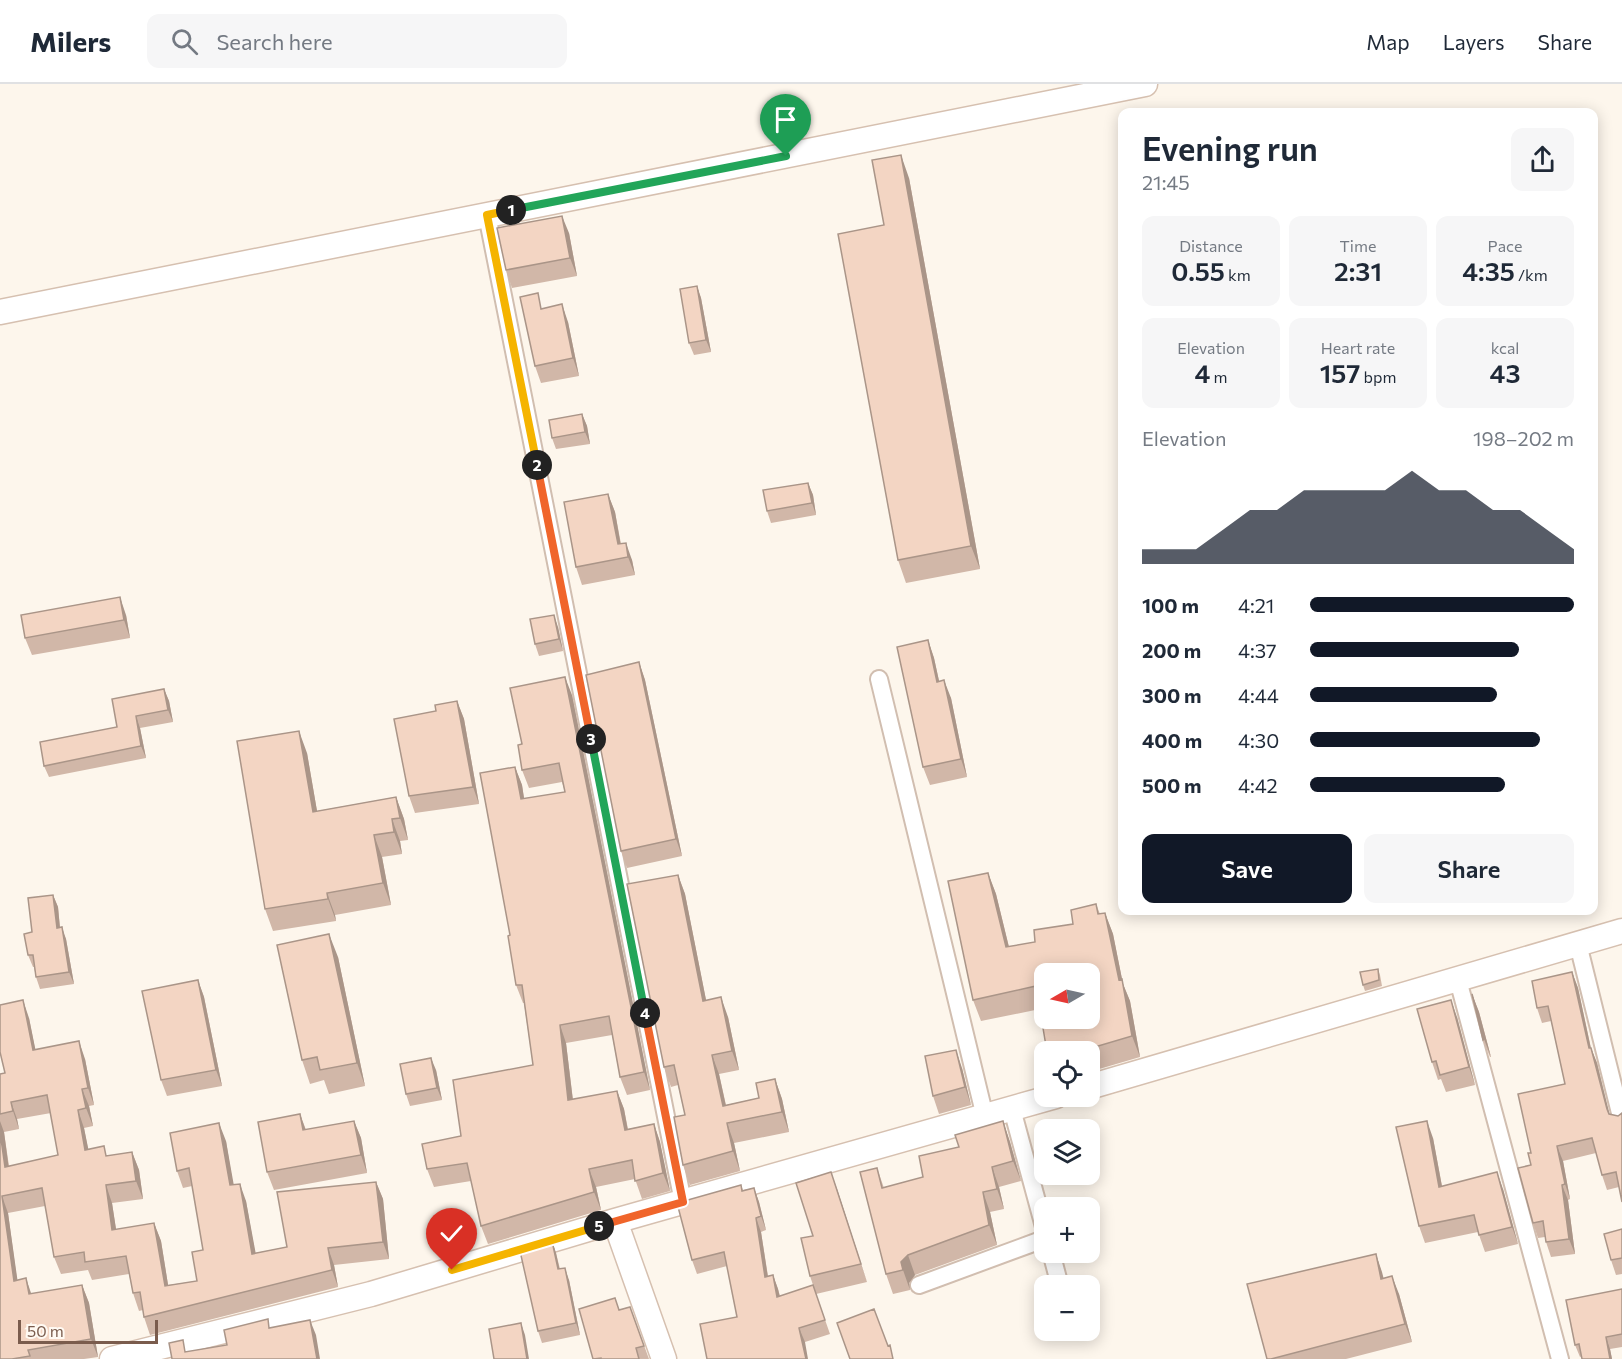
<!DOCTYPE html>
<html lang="en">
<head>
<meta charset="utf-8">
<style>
	body { margin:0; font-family:Commissioner,sans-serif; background:#f6f6f7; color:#1f2937; height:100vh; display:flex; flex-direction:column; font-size:22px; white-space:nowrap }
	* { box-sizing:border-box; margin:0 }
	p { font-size:20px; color:#747a83 }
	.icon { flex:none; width:33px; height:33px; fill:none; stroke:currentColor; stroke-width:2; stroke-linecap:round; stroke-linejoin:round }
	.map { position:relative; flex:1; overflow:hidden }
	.panel { position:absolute; left:1118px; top:24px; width:480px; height:807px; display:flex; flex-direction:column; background:#fff; border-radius:12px; box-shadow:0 3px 15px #0003 }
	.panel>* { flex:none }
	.needle { width:39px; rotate:261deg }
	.tools { position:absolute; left:1034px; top:879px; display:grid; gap:12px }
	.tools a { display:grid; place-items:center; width:66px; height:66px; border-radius:12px; background:#fff; box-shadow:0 3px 15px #0003; font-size:30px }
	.scale { position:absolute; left:18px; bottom:15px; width:140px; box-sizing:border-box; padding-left:6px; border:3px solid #7a5c4d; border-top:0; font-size:16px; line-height:21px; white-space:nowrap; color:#7a5c4d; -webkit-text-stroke:4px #fffaf3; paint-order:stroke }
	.pin { position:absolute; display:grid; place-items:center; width:51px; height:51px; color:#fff; margin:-62px -26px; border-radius:50% 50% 50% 0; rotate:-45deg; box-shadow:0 0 6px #0007 }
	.pin .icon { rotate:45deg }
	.km { position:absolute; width:30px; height:30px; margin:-15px; border-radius:50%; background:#222; color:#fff; font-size:16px; line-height:30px; text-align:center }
	.round { display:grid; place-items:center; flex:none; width:63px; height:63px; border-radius:12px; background:#f6f6f7 }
	.summary { display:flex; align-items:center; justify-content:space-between; height:102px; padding:0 24px }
	h1 { font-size:33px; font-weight:600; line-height:45px }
	.metrics { display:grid; grid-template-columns:repeat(3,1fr); gap:9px; height:102px; padding:6px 24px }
	.metrics div { display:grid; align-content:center; border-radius:12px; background:#f6f6f7; text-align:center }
	.metrics b { font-size:26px; font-weight:600 }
	.metrics small { font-size:16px; font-weight:400 }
	.metrics p { font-size:16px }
	.chart { height:168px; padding:12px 24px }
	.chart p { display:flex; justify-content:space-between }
	.chart svg { width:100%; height:108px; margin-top:6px; fill:#111827; opacity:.7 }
	.cta { display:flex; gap:12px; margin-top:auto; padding:12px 24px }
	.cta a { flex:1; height:69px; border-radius:12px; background:#111827; color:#fff; font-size:24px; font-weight:600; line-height:69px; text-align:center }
	.cta a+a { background:#f6f6f7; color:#1f2937 }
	ul { padding:0 24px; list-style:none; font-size:20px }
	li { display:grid; grid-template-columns:96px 72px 1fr; align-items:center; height:45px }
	li i { height:15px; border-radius:8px; background:#111827 }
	header { display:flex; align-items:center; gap:36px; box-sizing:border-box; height:84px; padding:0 30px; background:#fff; border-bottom:2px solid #e0e1e3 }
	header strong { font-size:28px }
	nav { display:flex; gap:33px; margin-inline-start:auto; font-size:21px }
	.search { width:420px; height:54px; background:#f6f6f7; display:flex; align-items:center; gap:15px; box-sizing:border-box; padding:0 21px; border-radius:12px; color:#747a83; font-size:22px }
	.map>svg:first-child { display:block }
</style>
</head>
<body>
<header>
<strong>Milers</strong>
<div class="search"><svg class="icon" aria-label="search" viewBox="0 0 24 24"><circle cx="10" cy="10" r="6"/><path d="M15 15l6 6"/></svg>Search here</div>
<nav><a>Map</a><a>Layers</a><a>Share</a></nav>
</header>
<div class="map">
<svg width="1622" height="1275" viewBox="0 0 1622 1275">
	<rect width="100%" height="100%" fill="#fdf6ec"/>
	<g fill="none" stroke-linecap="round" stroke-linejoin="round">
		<defs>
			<path id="street" d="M487,131L683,1118
				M879,595L985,1033
				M1578,860L1622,1037
				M1458,896L1560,1275
				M1012,1025L1044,1143
				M1051,1168L1060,1202
				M919,1201L1044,1155"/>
			<path id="secondary" d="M0,228L1145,0
				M1089,1003L1622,847
				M615,1137L664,1275
				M112,1275L371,1210L615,1137L1056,1012"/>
		</defs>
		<!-- street casing -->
		<use href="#street" stroke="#d1beb0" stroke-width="20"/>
		<!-- secondary casing -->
		<use href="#secondary" stroke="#d6c0b0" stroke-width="27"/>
		<!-- street -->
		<use href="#street" stroke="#fff" stroke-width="16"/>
		<!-- secondary -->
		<use href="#secondary" stroke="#fff" stroke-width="24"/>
	</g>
	<!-- wall -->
	<path fill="#d1b7a8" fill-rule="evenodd" d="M909,94L980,485L906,499L898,476Z
		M569,149L577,192L512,204L506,186Z
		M697,202L701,214L711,268L694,271L689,259Z
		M543,224L568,238L579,292L541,299L535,282Z
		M582,330L587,342L590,360L556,365L552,354Z
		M808,399L813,411L816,431L771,439L767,427Z
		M608,410L615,428L621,460L632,476L635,491L582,501L576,483Z
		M126,531L130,554L32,571L25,554Z
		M558,543L563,567L539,572L535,560Z
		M928,556L934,574L939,597L951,614L967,693L930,701L923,683Z
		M639,578L645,596L682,772L627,784L621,767Z
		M164,605L169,617L173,638L140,644L146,674L49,693L44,682L117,643Z
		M572,611L650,1006L627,1011L620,993L612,951L566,959L573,1016L617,1007L624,1025L628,1045L654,1040L660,1058L670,1107L642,1115L635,1095L596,1103L601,1126L488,1160L481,1142L471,1097L434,1103L427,1085L461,1052L533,981L524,919H523L516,901L510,851L515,683L522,701L524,715L565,708L562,698L529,704L522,686V660Z
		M457,617L464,635L479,720L415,729L409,712L436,627Z
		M307,669L317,727L396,713L404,735L408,756L400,757L402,770L382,773L391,821L335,831L336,837L273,847L265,825Z
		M988,789L996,810L1009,863L1035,858L1073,840L1096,820L1100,830L1105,829L1113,850L1123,900L1130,917L1140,973L1089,988V968H1047L1040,925L981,937L973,916Z
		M678,791L685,810L706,916L728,933L739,986L719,990L726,1021L759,1014L775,995L782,1015L789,1048L734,1059L740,1087L690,1101L683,1081L685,1031L678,1001L671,1003L664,983Z
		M53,811L58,823L60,843L66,855L74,900L40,905L36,893L34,883H33L28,871L32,848Z
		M338,873L365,1002L329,1010L324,996L310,1000L302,976Z
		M1378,885L1380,891L1382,902L1365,907L1363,901Z
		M1572,888L1578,904L1591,964L1597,979L1609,1030L1619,1103L1607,1106L1602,1091L1596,1069L1563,1077L1570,1115L1568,1116L1575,1170L1551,1173L1546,1158L1545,1153L1538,1154L1533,1139L1531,1069L1565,1000L1551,937L1542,939L1537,924Z
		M198,897L204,913L222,1002L167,1012L161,996Z
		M1472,910L1479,928L1491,973H1490L1483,956Z
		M1457,933L1475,1001L1446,1008L1441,995L1438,996L1432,978Z
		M29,934L35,965L85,975L94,1021L89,1022L93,1042L84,1044L88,1065L108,1072L132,1068L139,1086L143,1115L112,1119L116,1146L154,1139L161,1157L168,1201L197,1197L203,1166L192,1102L183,1104L177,1087L226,1057L233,1101L246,1117L255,1169L287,1163L376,1098L383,1115L389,1175L334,1181L338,1203L150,1251L144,1233L143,1226L139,1227L133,1209L129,1190L92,1196L88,1186L61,1190L54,1173L45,1122L8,1129L17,1196L31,1210L82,1201L89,1219L98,1273L84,1275H0V990L5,989ZM51,1029L58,1071L9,1082L4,1048L19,1045L17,1035Z
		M962,984L971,1021L939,1030L933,1012Z
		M436,986L442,1016L410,1022L406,1010Z
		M300,1030L306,1046L354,1037L361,1054L367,1089L274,1106L267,1088Z
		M1003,1037L1010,1058L1021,1097L999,1103L1004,1125L990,1128L997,1161L915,1191L909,1199L910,1206L893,1210L886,1190L877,1084L884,1104L923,1093L959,1063Z
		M1433,1054L1442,1102L1503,1105L1518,1160L1485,1168L1478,1148L1425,1159L1419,1142Z
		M741,1101L743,1106L754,1104L759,1118L766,1146L761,1148L768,1192L773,1191L778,1205L780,1212L813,1201L810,1192L813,1152L837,1105L867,1198L816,1210L830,1250L805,1258L737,1233L727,1182L697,1190L692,1176Z
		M1622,1145V1190L1616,1191L1611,1176Z
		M552,1157L556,1169L560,1185L569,1196L580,1251L542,1259L538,1247Z
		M1376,1170L1383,1194L1399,1210L1412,1258L1346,1275H1267Z
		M1622,1205V1263L1610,1265L1612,1275H1582V1272L1580,1273L1575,1261Z
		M630,1223L649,1275H593L620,1226Z"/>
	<!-- shaded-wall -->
	<path fill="#aa9588" d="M901,71L909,94L980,485L971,462Z
		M562,132L569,149L577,192L570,174Z
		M697,202L701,214L711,268L706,256Z
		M562,220L568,238L579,292L573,274Z
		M582,330L587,342L590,360L585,348Z
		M808,399L813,411L816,431L812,419Z
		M608,410L615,428L623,474L618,460Z
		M626,459L632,476L635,491L628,473Z
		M120,513L126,531L130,554L124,536Z
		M554,531L558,543L563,567L559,555Z
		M928,556L934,574L943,615L937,598Z
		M639,578L645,596L682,772L676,755Z
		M565,593L572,611L650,1006L644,988Z
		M944,596L951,614L967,693L961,675Z
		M164,605L169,617L173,638L168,626Z
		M457,617L464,635L479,720L473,703Z
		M136,632L140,644L146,674L141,662Z
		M299,647L307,669L321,750L313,728Z
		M515,683L522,701L527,733L521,715Z
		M396,713L404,735L408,756L400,734Z
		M392,735L400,757L402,770L394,748Z
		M374,751L382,773L391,821L383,799Z
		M988,789L996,810L1014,884L1006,863Z
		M678,791L685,810L710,936L703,917Z
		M327,809L335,831L336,837L328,815Z
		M53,811L58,823L61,856L57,844Z
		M1105,829L1113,850L1123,900L1130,917L1140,973L1132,952L1119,896Z
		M62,843L66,855L74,900L69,888Z
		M329,850L338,873L365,1002L357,979Z
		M1572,888L1578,904L1594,979L1589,964Z
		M198,896L204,913L222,1002L216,986Z
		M1472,910L1479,928L1491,973L1484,955Z
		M721,913L728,933L739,986L732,967Z
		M23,916L29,934L39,983L33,966Z
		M1451,916L1457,933L1475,1001L1469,983Z
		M560,941L566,959L575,1034L568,1016Z
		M79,957L85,975L94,1021L88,1004Z
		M1591,964L1597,979L1612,1040L1607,1025Z
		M956,966L962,984L971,1021L965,1003Z
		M712,971L719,990L730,1041L723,1022Z
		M431,974L436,986L442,1016L437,1004Z
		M775,995L782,1015L789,1048L782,1028Z
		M82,1005L89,1022L93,1042L86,1024Z
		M617,1007L624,1025L631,1064L625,1046Z
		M11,1018L17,1035L19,1045L13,1027Z
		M78,1026L84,1044L92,1083L85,1066Z
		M300,1030L306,1047L303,1046Z
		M0,1037L4,1048L11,1101L5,1083L0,1048Z
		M354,1037L361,1054L367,1089L361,1071Z
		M1003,1037L1010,1058L1021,1097L1013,1077Z
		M1427,1037L1433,1054L1445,1119L1439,1103Z
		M219,1039L226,1057L237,1119L230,1101Z
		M727,1039L734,1059L740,1087L733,1067Z
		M654,1040L660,1058L670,1107L663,1089Z
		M1557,1062L1563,1077L1570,1115L1565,1100Z
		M132,1068L139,1086L143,1115L136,1097Z
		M992,1083L999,1103L1004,1125L997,1105Z
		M589,1085L596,1103L601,1126L594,1108Z
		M831,1088L837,1105L867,1198L861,1180Z
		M1497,1088L1503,1105L1518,1160L1512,1143Z
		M376,1098L383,1115L389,1175L383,1158Z
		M240,1100L246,1117L259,1187L252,1170Z
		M106,1101L112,1119L119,1164L112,1146Z
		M1562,1101L1568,1116L1575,1170L1569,1155Z
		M754,1104L759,1118L766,1146L761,1132Z
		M983,1108L990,1128L997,1161L989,1141Z
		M2,1112L8,1129L20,1214L14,1197Z
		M756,1134L761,1148L770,1207L765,1193Z
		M154,1139L161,1157L171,1219L165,1202Z
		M552,1157L556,1169L562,1197L558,1185Z
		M328,1164L334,1181L338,1203L332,1186Z
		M1376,1170L1382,1188L1388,1212L1381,1195Z
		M908,1171L915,1191L909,1199L910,1206L903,1186L901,1178Z
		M565,1184L569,1196L580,1251L576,1239Z
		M773,1191L778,1205L783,1227L777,1213Z
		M1392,1192L1399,1210L1412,1258L1405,1240Z
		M26,1194L32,1212L29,1210Z
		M82,1201L89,1219L98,1273L91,1255Z
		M310,1236L316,1251L320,1275H317Z
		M521,1239L525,1251L529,1275H527Z
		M799,1244L805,1258L808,1275H806Z
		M1606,1253L1610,1265L1612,1275H1610Z"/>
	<!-- building -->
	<path fill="#f3d5c3" stroke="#aa9588" stroke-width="1.5" fill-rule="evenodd" d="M901,71L971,462L898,476L838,150L884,141L872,76Z
		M562,132L570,174L506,186L497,144Z
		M697,202L706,256L689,259L680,205Z
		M538,209L541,225L562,220L573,274L535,282L520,213Z
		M582,330L585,348L552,354L549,336Z
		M808,399L812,419L767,427L763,406Z
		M608,410L618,460L626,459L628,473L576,483L564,418Z
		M120,513L124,536L25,554L21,531Z
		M554,531L559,555L535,560L530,535Z
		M928,556L937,598L944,596L961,675L923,683L897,563Z
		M639,578L676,755L621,767L586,591Z
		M565,593L644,988L620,993L609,932L560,941L568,1016L617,1007L625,1046L654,1040L663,1089L635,1097L632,1076L589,1085L594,1108L481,1142L467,1079L427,1085L422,1060L461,1052L453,996L533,981L522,901H516L508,852L510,851L480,689L515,683L521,715L565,708L559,679L522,686L518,661L522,660L510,604Z
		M164,605L168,626L136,632L141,662L44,682L40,658L117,643L112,615Z
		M457,617L473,703L409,712L394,635L436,627L435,621Z
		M299,647L313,728L396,713L400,734L392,735L394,748L374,751L383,799L327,809L328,815L265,825L237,657Z
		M988,789L1006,863L1035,858L1034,846L1073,840L1071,826L1096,820L1098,830L1105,829L1119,896L1122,895L1132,952L1078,968H1047L1036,902L973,916L948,797ZM1044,890H1089V934H1044Z
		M678,791L703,917L721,913L732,967L712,971L723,1022L759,1014L756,999L775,995L782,1028L727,1039L733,1067L683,1081L674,1033L685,1031L674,981L664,983L627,800Z
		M53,811L57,844L62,843L69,888L36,893L33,871H28L24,850L32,848L28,814Z
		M329,850L357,979L320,986L317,973L302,976L277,861Z
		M1378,885L1379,896L1363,901L1360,888Z
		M1572,888L1589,964H1591L1607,1025L1609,1030L1618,1032L1622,1029V1118L1616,1088L1602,1091L1592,1054L1557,1062L1565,1100L1562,1101L1569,1155L1546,1158L1543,1137L1533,1139L1518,1084L1531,1081L1528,1069H1531L1518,1010L1565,1000L1548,922L1537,924L1532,897Z
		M198,896L216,986L161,996L142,907Z
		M1472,910L1484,955L1483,956Z
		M23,916L33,966L79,957L88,1004L82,1005L86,1024L78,1026L85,1066L104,1062L106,1072L132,1068L136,1097L106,1101L112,1146L154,1139L165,1202L197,1197L192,1168L203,1166L189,1084L177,1087L170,1049L219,1039L230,1101L240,1100L252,1170L287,1163L277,1108L376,1098L383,1158L328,1164L332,1186L144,1233L140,1208L133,1209L126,1172L85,1178L84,1168L54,1173L42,1104L2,1112L14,1197L26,1194L29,1210L82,1201L91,1255L28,1266L30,1272L12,1275H0V1048L5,1083L58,1071L47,1011L11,1018L13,1027L0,1030V990L5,989L0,968V921Z
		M1451,916L1469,983L1440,991L1436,977L1432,978L1417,925Z
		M956,966L965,1003L933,1012L925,972Z
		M431,974L437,1004L406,1010L400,980Z
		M300,1030L303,1046L354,1037L361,1071L267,1088L258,1038Z
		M1003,1037L1013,1077L992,1083L997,1105L983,1108L989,1141L908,1171L901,1178L903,1186L886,1190L860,1088L877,1084L882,1104L923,1093L919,1072L959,1063L955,1051Z
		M1427,1037L1439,1103L1497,1088L1512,1143L1479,1151L1474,1131L1419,1142L1396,1043Z
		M831,1088L861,1180L810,1192L801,1154L813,1152L796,1099Z
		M741,1101L742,1107L754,1104L761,1132L756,1134L765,1193L773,1191L777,1213L813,1201L825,1236L799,1244L806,1275H707L700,1240L737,1233L724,1168L692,1176L677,1119Z
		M1622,1145V1174L1611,1176L1604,1150Z
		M552,1157L558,1185L565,1184L576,1239L538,1247L520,1167Z
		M1376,1170L1381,1195L1392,1192L1405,1240L1271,1275H1267L1247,1200Z
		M1622,1205V1250L1606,1253L1610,1275H1582L1579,1260L1575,1261L1566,1216Z
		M615,1214L619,1226L630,1223L644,1262L636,1264L639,1275H601V1274L593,1275L579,1225Z
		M874,1225L888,1262L890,1261L893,1275H850L837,1239Z
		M268,1235L269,1244L310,1236L317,1275H172L169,1259L183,1256L185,1268L227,1261L224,1246Z
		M521,1239L527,1275H494L489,1245Z"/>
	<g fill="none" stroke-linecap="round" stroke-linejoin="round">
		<defs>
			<path id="split-1" d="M511,126L786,72"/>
			<path id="split-2" d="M511,126L487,131L537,381"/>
			<path id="split-3" d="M537,381L591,655"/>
			<path id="split-4" d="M591,655L645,929"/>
			<path id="split-5" d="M599,1142L683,1118L645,929"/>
			<path id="split-6" d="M452,1186L599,1142"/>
		</defs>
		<!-- split-1 casing -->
		<use href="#split-1" stroke="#fff" stroke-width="12"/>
		<!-- split-2 casing -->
		<use href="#split-2" stroke="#fff" stroke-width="12"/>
		<!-- split-3 casing -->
		<use href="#split-3" stroke="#fff" stroke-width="12"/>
		<!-- split-4 casing -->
		<use href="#split-4" stroke="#fff" stroke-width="12"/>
		<!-- split-5 casing -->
		<use href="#split-5" stroke="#fff" stroke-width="12"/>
		<!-- split-6 casing -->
		<use href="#split-6" stroke="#fff" stroke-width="12"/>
		<!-- split-1 -->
		<use href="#split-1" stroke="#22a559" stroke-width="8"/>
		<!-- split-2 -->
		<use href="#split-2" stroke="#f5b400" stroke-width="8"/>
		<!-- split-3 -->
		<use href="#split-3" stroke="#f0652b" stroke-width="8"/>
		<!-- split-4 -->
		<use href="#split-4" stroke="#22a559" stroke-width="8"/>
		<!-- split-5 -->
		<use href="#split-5" stroke="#f0652b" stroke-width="8"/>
		<!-- split-6 -->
		<use href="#split-6" stroke="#f5b400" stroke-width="8"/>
	</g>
</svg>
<div class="tools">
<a><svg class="needle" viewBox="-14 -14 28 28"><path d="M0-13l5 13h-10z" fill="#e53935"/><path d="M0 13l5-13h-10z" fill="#747a83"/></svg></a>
<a><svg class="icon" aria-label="locate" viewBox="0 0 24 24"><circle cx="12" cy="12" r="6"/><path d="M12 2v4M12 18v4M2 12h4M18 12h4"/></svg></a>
<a><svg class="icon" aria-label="layers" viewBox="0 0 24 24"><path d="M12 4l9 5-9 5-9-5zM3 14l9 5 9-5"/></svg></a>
<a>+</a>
<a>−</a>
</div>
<div class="scale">50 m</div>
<div class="pin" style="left:786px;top:72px;background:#1e9e55"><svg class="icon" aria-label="arrive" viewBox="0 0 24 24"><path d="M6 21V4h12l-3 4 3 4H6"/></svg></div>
<div class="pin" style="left:452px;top:1186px;background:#d93025"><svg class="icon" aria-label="check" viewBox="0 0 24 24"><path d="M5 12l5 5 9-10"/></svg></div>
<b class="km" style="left:511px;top:126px">1</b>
<b class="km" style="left:537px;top:381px">2</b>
<b class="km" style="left:591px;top:655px">3</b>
<b class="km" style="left:645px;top:929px">4</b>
<b class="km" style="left:599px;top:1142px">5</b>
<section class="panel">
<div class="summary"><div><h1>Evening run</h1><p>21:45</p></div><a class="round"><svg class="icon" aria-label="share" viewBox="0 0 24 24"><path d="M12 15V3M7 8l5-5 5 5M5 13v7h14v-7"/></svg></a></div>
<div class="metrics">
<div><p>Distance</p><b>0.55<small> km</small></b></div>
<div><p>Time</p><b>2:31</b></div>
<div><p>Pace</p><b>4:35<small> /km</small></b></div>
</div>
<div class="metrics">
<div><p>Elevation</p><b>4<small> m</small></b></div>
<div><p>Heart rate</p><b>157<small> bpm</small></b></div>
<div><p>kcal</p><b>43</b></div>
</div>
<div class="chart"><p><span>Elevation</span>198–202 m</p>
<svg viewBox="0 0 160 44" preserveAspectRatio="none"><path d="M0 44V38L10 38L20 38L30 30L40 22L50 22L60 14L70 14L80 14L90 14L100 6L110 14L120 14L130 22L140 22L150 30L160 38V44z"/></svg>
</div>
<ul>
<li><b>100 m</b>4:21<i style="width:100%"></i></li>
<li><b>200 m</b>4:37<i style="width:79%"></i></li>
<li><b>300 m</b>4:44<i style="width:71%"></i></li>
<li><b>400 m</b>4:30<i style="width:87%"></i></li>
<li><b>500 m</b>4:42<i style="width:74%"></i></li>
</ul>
<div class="cta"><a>Save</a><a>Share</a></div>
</section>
</div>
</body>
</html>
